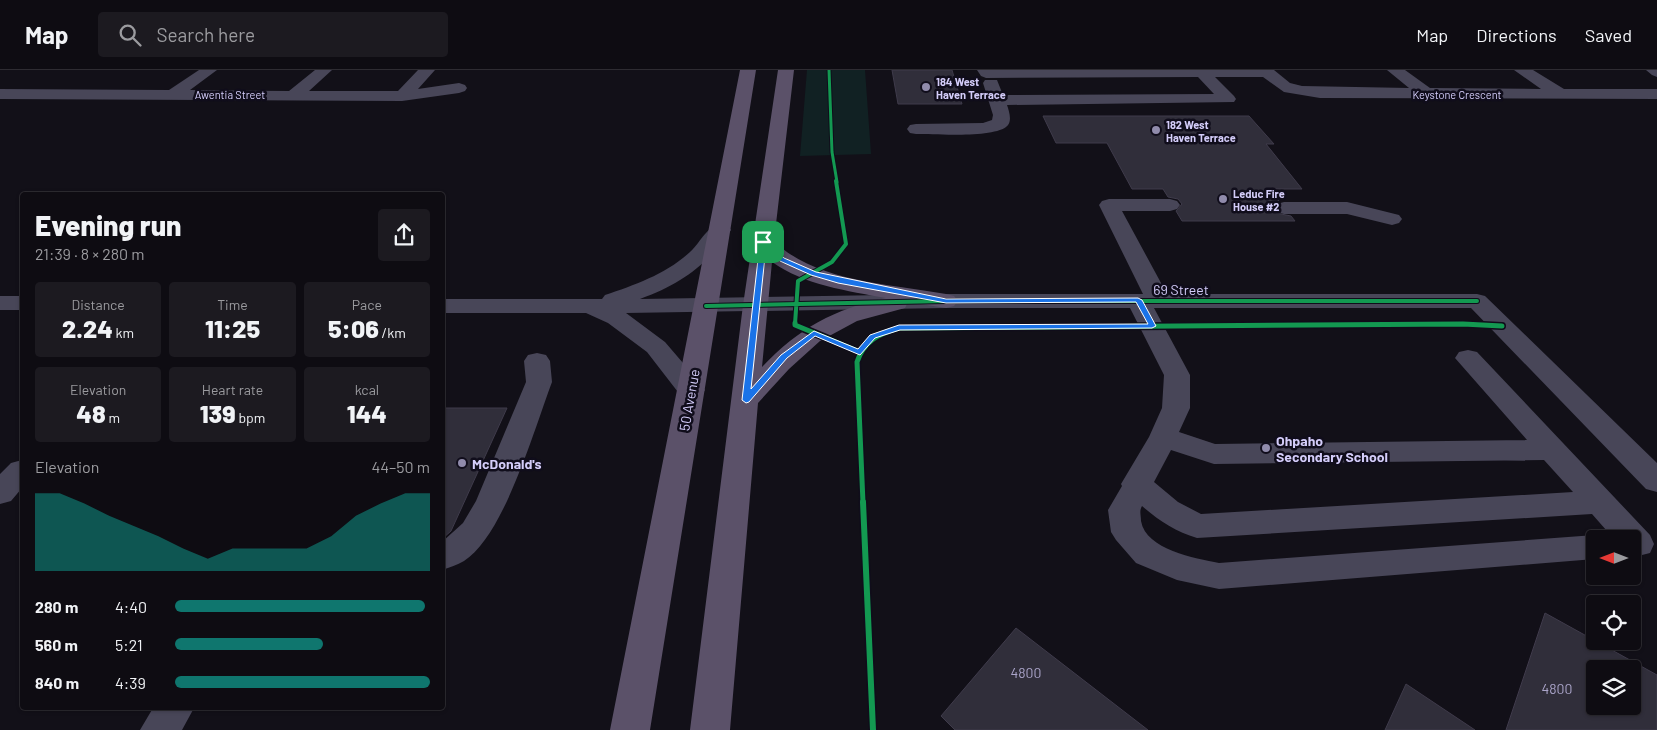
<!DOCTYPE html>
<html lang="en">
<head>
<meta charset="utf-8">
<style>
	body { margin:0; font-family:Barlow,sans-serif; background:#1c1a20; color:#f1f3f6; height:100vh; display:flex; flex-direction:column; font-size:19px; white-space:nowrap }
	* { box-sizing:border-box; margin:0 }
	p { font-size:16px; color:#9b9b9f }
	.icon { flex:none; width:28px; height:28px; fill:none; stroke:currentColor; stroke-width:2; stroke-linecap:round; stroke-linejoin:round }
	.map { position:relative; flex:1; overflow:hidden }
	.drawer { position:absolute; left:20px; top:122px; width:425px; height:518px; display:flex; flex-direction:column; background:#0e0c12; border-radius:5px; box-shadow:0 1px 4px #0004,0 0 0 1px #2e2c32 }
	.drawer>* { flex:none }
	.needle { width:32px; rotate:270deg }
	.buttons { position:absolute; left:1586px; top:460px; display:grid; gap:10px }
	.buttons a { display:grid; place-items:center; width:55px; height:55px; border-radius:5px; background:#0e0c12; box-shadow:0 1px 4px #0004,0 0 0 1px #2e2c32; font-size:25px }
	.pin { position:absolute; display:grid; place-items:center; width:42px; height:42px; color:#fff; margin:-21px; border-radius:10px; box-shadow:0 2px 8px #0006 }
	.round { display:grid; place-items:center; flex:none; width:52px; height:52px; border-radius:5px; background:#1c1a20 }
	.overview { display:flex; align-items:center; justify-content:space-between; height:85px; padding:0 15px }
	h1 { font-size:28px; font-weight:800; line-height:38px }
	.stats { display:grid; grid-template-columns:repeat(3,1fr); gap:8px; height:85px; padding:5px 15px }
	.stats div { display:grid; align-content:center; border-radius:5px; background:#1c1a20; text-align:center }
	.stats b { font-size:25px; font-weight:800 }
	.stats small { font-size:14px; font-weight:400 }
	.stats p { font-size:14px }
	.chart { height:140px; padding:10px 15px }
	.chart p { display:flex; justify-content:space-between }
	.chart svg { width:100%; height:90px; margin-top:5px; fill:#0f766e; opacity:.7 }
	ul { padding:0 15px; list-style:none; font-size:16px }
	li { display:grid; grid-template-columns:80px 60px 1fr; align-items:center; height:38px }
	li i { height:12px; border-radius:6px; background:#0f766e }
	header { display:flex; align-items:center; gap:30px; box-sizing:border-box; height:70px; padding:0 25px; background:#0e0c12; border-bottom:1px solid #2e2c32 }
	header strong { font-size:24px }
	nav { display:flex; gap:28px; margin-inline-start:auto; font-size:18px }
	.search { width:350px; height:45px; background:#1c1a20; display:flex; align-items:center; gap:12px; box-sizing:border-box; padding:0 18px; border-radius:5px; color:#9b9b9f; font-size:19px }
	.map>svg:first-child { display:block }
</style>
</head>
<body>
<header>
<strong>Map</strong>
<div class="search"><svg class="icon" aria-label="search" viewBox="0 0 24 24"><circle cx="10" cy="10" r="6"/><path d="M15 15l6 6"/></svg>Search here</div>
<nav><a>Map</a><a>Directions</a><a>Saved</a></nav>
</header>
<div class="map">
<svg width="1657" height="660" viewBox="0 0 1657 660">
	<rect width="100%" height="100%" fill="#121018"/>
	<!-- green -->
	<path fill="#112123" d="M807,0H865L871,84L800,86Z"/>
	<!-- building -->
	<path fill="#302e3a" stroke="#3f3b4b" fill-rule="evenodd" d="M892,0H952L962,34H898Z
		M1043,46H1249L1274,74H1266L1302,119H1269L1279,131L1272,138L1276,143L1291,146L1295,151H1182L1176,141L1182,134L1178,129L1168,127L1163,119H1132L1107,73H1056Z
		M442,338H507L451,461L442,469Z
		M1545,543L1657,605V660H1506ZM1595,599H1632V636H1595Z
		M1016,558L1148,660H955L941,646Z
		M1406,614L1475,660H1385Z"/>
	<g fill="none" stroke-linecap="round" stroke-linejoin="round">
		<!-- minor -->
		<path fill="#484658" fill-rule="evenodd" d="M199,0H217L190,20L289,21L315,0H332L309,21H398L418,0H435L418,19L459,13L465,15L467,18L465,21L459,23L402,31L0,29V19L169,20Z
			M977,0H1274L1290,13L1302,16L1409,18L1387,0H1405L1430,18L1541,19L1514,0H1533L1564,19H1657V29L1320,28L1284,22L1263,7H1215L1234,26L1236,29L1234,32L1007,35C1009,41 1013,52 1006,57C991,68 936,64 916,64L910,63L907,59L910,55L916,54L983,53L992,50L993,45L983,13L985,10H997L1003,25L1214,24L1198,7L986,8L981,6Z
			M1646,0H1657V7L1652,5Z
			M1109,129H1170L1177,131L1180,135L1177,139L1170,141H1122L1167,224H1477L1485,226L1657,393V422L1646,419L1471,238H1154L1190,305V338L1179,362L1215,374L1527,370L1455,288L1459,282L1468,280L1477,282L1650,465L1654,474L1650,483L1638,486L1632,485V469H1614L1592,444L1197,468C1176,462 1158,450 1142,436C1139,441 1141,445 1141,451C1146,480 1195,488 1219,493L1595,465L1607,469H1595V489L1219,519L1177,510L1136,493L1116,470L1111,462L1108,440L1122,416L1121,414L1149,367L1162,338L1164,305L1130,238H946L626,243L665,272L701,314L705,320L701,326L691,328L681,326L647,282L608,253L586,243H442V229H602L605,225C635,215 666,204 690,182C703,170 708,151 728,155L731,160C706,196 681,214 640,229L946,224H1143L1099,135L1102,131ZM1171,380L1214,394L1544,390L1573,422L1201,444L1178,432L1154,412Z
			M1284,132H1347L1399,145L1402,149L1399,153L1392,155L1347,144H1284L1277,142L1274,138L1277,134Z
			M0,226H22V240H0Z
			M537,283L546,285L550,291L552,312C535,357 504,466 464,491C457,495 450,497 442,500V472L463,453L476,431L526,312L524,291L528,285Z
			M22,390V418L11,431L0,434V404L11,393Z
			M153,638H194L182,660H140Z"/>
		<!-- major -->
		<path fill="#5b5169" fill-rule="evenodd" d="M740,0H756L650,660H610Z
			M778,0H794L774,171C815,212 891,214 946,224L954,226L958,231L954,236L946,238L908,232L905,238L857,251L820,271L789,299L758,333L730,660H690L743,235ZM772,192C804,215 848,221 886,228C834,239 799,258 762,297Z"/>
		<defs>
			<path id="cycleway-far3" d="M829,0L832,82L837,112"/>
			<path id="cycleway-far2" d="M706,236L946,231H1477
				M795,254L798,211L832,192L846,174L836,111"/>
			<path id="cycleway-far1" d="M795,253V255L860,282
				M863,433L857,292C864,271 878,264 899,258L1463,254L1502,256"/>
			<path id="cycleway" d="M863,432L873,660"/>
		</defs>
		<!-- cycleway-far3 casing -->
		<use href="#cycleway-far3" stroke="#100d1b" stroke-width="5"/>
		<!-- cycleway-far2 casing -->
		<use href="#cycleway-far2" stroke="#100d1b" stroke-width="6"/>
		<!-- cycleway-far1 casing -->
		<use href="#cycleway-far1" stroke="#100d1b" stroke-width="8"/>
		<!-- cycleway casing -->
		<use href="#cycleway" stroke="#100d1b" stroke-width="9"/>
		<!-- cycleway-far3 -->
		<use href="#cycleway-far3" stroke="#139951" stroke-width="3"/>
		<!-- cycleway-far2 -->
		<use href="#cycleway-far2" stroke="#139951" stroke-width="4"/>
		<!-- cycleway-far1 -->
		<use href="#cycleway-far1" stroke="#139951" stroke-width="5"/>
		<!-- cycleway -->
		<use href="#cycleway" stroke="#139951" stroke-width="6"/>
	</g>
	<!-- route -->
	<path fill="#1a73e8" stroke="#fff" fill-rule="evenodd" d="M763,170L784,188L816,202L946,229L1138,228L1142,230L1156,256L1152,258L900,260L875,268L860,285L815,266L787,288L749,332L746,333L742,330L760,172ZM766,177L780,191L811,205L838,213L946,233L1136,232L1148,254L899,255L870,265L858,279L814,261L781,285L751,319Z"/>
	<!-- markers -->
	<g fill="#908bab" stroke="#100d1b" stroke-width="2">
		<circle cx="926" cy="17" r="5"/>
		<circle cx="1156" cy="60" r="5"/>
		<circle cx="1223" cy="129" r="5"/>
		<circle cx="1266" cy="378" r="5"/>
		<circle cx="462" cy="393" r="5"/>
	</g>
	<g text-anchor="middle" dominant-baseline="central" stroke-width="5" stroke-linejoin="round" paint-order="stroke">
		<!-- far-poi labels -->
		<g font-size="11" font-weight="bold" fill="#d4cdfa" stroke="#100d1b" text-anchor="start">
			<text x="936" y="11">184 West<tspan x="936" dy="13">Haven Terrace</tspan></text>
			<text x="1166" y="54">182 West<tspan x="1166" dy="13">Haven Terrace</tspan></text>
			<text x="1233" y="123">Leduc Fire<tspan x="1233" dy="13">House #2</tspan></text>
		</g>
		<!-- far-street labels -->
		<g font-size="11" fill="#d4cdfa" stroke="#100d1b">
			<text x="230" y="24">Awentia Street</text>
			<text x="1457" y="24">Keystone Crescent</text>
		</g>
		<!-- street labels -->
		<g font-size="14" fill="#d4cdfa" stroke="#100d1b">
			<text x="1181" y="219">69 Street</text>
			<text transform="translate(689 330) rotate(-80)">50 Avenue</text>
		</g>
		<!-- poi labels -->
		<g font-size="14" font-weight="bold" fill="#d4cdfa" stroke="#100d1b" text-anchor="start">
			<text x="1276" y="370">Ohpaho<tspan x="1276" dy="16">Secondary School</tspan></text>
			<text x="472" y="393">McDonald's</text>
		</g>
		<!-- near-number labels -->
		<g font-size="14" fill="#aba5ca">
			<text x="1026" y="602">4800</text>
			<text x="1557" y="618">4800</text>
		</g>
	</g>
</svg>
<div class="buttons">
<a><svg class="needle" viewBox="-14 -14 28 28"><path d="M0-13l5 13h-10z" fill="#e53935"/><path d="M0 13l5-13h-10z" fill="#9b9b9f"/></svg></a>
<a><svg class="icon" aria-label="locate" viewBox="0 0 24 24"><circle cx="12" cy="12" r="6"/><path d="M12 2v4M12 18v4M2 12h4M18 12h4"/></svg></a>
<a><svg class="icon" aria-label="layers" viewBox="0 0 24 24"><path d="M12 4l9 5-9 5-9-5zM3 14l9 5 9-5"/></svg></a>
</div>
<div class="pin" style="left:763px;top:172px;background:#1e9e55"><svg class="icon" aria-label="arrive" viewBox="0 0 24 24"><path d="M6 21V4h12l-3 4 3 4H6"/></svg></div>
<section class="drawer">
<div class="overview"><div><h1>Evening run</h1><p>21:39 · 8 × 280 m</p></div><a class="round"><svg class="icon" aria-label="share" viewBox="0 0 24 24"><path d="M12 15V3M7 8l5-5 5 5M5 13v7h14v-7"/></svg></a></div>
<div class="stats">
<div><p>Distance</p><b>2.24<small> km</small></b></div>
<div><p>Time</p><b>11:25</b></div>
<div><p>Pace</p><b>5:06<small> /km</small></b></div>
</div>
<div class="stats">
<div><p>Elevation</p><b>48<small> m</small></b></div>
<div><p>Heart rate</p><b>139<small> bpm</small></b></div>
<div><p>kcal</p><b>144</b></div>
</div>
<div class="chart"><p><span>Elevation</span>44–50 m</p>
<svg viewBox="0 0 160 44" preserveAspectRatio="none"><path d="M0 44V6L10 6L20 11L30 17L40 22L50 27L60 33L70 38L80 33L90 33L100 33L110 33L120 27L130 17L140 11L150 6L160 6V44z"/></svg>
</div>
<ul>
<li><b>280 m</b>4:40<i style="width:98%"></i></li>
<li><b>560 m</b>5:21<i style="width:58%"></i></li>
<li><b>840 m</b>4:39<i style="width:100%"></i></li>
</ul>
</section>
</div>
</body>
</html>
